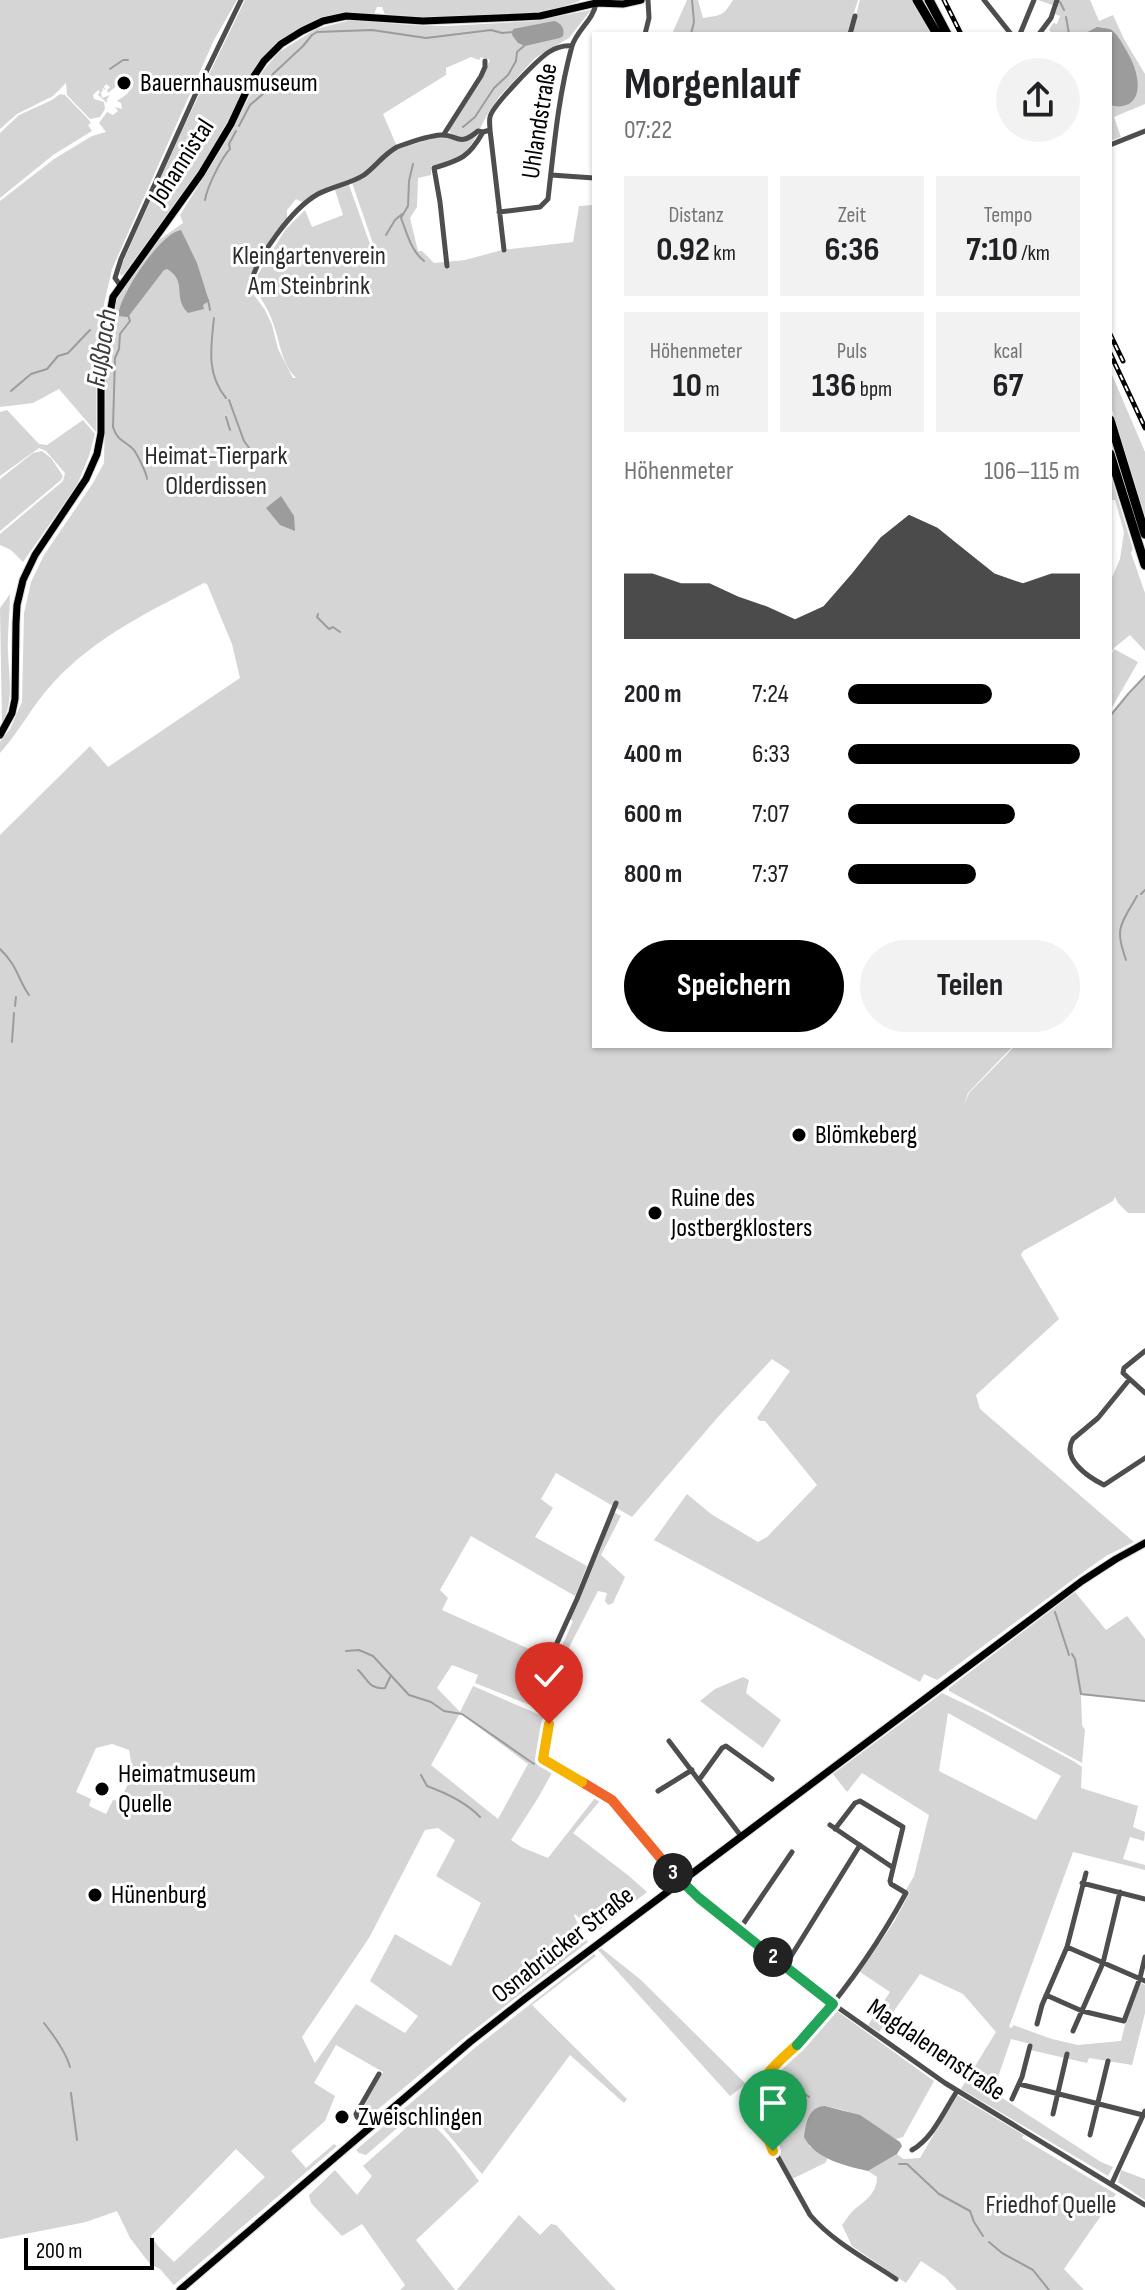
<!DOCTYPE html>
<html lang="de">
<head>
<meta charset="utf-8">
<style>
	body { margin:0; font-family:"Sofia Sans Condensed",sans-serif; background:#f2f2f2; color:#202124; height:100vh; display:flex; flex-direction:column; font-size:30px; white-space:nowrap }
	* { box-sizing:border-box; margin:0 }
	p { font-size:26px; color:#757577 }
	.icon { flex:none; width:44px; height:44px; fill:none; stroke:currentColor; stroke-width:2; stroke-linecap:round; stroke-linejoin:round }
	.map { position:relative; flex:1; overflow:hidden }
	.panel { position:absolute; left:592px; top:32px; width:520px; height:1016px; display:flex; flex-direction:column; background:#fff; border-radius:0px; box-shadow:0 2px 6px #0004 }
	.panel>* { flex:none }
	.scale { position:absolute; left:24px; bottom:20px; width:130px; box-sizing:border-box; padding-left:8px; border:4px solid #000; border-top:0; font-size:22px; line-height:28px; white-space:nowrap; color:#000; -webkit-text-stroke:6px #fff; paint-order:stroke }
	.pin { position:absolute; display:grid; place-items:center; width:68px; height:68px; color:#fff; margin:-82px -34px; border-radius:50% 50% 50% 0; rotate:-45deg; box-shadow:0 0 8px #0007 }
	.pin .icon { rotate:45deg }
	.km { position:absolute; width:40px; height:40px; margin:-20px; border-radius:50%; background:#222; color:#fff; font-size:22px; line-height:40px; text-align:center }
	.round { display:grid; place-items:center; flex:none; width:84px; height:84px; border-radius:42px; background:#f2f2f2 }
	.headline { display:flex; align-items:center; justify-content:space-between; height:136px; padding:0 32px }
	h1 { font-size:44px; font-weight:700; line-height:60px }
	.metrics { display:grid; grid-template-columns:repeat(3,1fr); gap:12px; height:136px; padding:8px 32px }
	.metrics div { display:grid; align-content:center; border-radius:0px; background:#f2f2f2; text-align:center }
	.metrics b { font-size:34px; font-weight:700 }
	.metrics small { font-size:22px; font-weight:400 }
	.metrics p { font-size:22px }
	.chart { height:224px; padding:16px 32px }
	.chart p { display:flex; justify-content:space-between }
	.chart svg { width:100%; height:144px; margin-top:8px; fill:#000; opacity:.7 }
	.action { display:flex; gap:16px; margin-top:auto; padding:16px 32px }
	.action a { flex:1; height:92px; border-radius:48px; background:#000; color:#fff; font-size:32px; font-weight:700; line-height:92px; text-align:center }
	.action a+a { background:#f2f2f2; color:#202124 }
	ul { padding:0 32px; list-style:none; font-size:26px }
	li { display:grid; grid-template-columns:128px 96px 1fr; align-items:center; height:60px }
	li i { height:20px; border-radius:10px; background:#000 }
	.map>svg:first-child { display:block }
</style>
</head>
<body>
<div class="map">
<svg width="1145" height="2290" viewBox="0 0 1145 2290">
	<rect width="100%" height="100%" fill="#fff"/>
	<!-- green -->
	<path fill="#d5d5d5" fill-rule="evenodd" d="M0,0H237L214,40L112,269L104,304L96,358V432L59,389L33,403L0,407V201L54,159L92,136L106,132L99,123L107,112L113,115L118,111L115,107L122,109L121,103L117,101L127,94L132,87L124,79H120L119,84L108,93L107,90L110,87L106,84L104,87L106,90L102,88L103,91L101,92L102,98L110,95L107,99V103L98,95L100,92L98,90L93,95L94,99L104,102L105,109L100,117L90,119L67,95L66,83L53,96L17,114L0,129Z
		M245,0H580V1L540,14L423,18L385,15L382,7H377L374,14L351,13L332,15L279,43L269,51L246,83L232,113L203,164L124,274L121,276L120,273L122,264L184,126Z
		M687,0H698L703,18C722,15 723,16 733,0H858L847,34H672Z
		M860,0H914L932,34H851Z
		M1038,0H1090L1099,21L1113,15L1124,39L1145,74V104L1114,117L1121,137L1110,141V34H1048L1051,32L1049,30L1053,23L1057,24L1060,16L1055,14L1058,7Z
		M591,10L569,38L535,58L499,97L487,115L473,142L464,153L453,160L431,166V175L418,178L417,207L410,218L418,251H422L434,263L465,260L502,250L573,242L579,206L594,205V1046H1013L968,1093L964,1106L969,1093L1015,1046H1110V716L1145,677V1213H1128L1118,1203L1115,1197L1113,1201L1023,1251L1021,1255L1059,1319L976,1395L980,1409L1134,1542L1106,1556L1082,1573L937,1680L924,1674L920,1682L654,1540L687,1494L711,1514L758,1542L767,1537L817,1485L765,1421H760L757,1418L790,1371L772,1359L718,1417L632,1517L556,1473L541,1499L553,1508L535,1537L587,1566L575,1596L471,1536L440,1590L448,1598L442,1610L547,1657V1712L475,1683L478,1675L452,1665L437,1688L460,1712L473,1686L547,1718L540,1759L541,1762L554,1769L538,1798L511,1840L521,1847L548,1858L598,1794L603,1797L573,1833L629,1876L647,1892L595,1933L575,1914L574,1916L588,1942L465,2037L365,2120L360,2113L383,2072L336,2045L314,2083L335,2096L325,2121L291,2151L306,2168L334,2144L337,2146L174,2285L160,2269L150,2264L130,2238L117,2211L86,2222L0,2239V835L90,746L108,767L240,678L232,644L207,584L204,583C150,611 95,637 53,683C33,704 20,731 0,753V742L10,729L22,702L24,613L31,582L44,555L93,483L104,463L106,360L115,305L118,297L159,240L183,223L180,215L222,148L263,71L279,52L316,29L351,20L410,25L447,26L534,21ZM471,57L479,60L481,57L490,60L482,77L449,130L451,134L448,138L441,136L398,149L383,114L446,75V68ZM351,180L377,255L376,261L349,185L335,190L343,215L312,227L305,210L285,230L254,281V287C261,299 269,310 273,323C280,341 281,363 296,378H293L278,349L272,325L265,310L249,288V278L257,263L287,218V210L296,199L302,202L329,186ZM460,1713L528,1764L498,1819L431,1765ZM112,1744L129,1750L133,1773L120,1801L113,1800L106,1814L89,1806L91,1799L76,1792L96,1748ZM438,1828L455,1840L436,1876L481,1903L451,1966L395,1934L370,1981L418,2016L405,2033L356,2004L315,2063L302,2037L369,1938L425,1830ZM236,2149L265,2177L174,2262L158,2246L151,2236Z
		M60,94L65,95L88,119L91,123L88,125L92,131L53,155L0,198V133L19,115L52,100Z
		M1110,370L1145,452V516L1110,403Z
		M7,410L39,444L47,445L83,420L95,434L89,456L77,485L23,562L11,550L0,545V534L63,481L65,473L46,451L39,448L0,476V412Z
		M42,451L51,458L63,476L61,480L0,531V479L33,453Z
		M1110,473L1133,549L1131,553L1145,593V651L1130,635L1114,648L1110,654V582L1120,559L1124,532L1115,500H1110Z
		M10,594C10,614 7,634 8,653C9,678 14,701 2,724L0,608Z
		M1114,649L1138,662L1110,711V657Z
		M614,1512L621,1516L601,1555L625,1577L613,1603L608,1605L605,1601L607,1593L598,1591L560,1665L556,1677L551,1731L552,1663L555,1662L573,1621L570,1619Z
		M1075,1592L1106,1630L1127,1616L1145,1639V1701L1081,1695L1082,1725L1085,1730L1082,1763L949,1691V1688Z
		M743,1677L749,1680L746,1693L781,1720L763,1748L700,1701L715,1689Z
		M942,1693L982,1712L1075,1762L1082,1767L1081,1788L1138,1806L1133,1827L1145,1832L1144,1841L1130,1837L1123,1859L1145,1865V1870L1073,1852L1009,2027L1012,2028L1013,2025L1052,2039L1078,2045L1121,2041L1129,2009L1141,1983L1145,1985V2013L1132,2065L1089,2058L1087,2063L1030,2050L1031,2044L1011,2039L993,2092L1101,2162L1113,2167L1108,2176L961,2089L996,2032L963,1994L920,1974L879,2032L868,2025L890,1992L860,1972L894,1922L910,1892L906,1890L914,1876L929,1815L862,1773L847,1792L833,1774ZM948,1713L1061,1776L1036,1820L939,1771Z
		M601,1948L641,1980L746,2084L730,2096L598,1950Z
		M594,1954L596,1956L532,2005L627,2099L624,2103L570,2055L482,2174L428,2111L418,2110L366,2155L359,2153L356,2150L476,2047Z
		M833,2008L934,2081L903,2137L896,2139C867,2122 860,2112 825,2106L809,2146L828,2158L825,2163L792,2179L772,2147L774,2143L754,2120C754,2079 775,2069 801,2042C811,2032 820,2020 830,2009Z
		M957,2095L1024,2135L1022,2138L1116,2194L1064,2269L1084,2290H957L945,2277L921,2261L906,2283L852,2246L842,2225C846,2220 850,2213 855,2209C866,2200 877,2193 877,2177L868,2171L897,2154L903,2159L920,2158Z
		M420,2118C439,2122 467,2165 479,2181L416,2240L455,2290H400L405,2285L362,2224L342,2236L311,2203L309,2195L335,2170L357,2195L372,2176L363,2166L414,2121Z
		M1121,2170L1145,2179V2200L1118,2182Z
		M519,2215L540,2235L551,2224L556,2225L616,2290H457Z"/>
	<!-- water -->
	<path fill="#9c9c9c" d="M554,21C561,23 565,28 563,36L560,38L525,46L518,43L512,35L513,29Z
		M1097,27C1098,27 1109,29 1110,29C1117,33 1122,43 1126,50C1136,66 1145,93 1129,104C1122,107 1117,107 1110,105V34H1084Z
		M181,230L197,263L209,301L203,305L204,309L188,313C172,297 188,281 167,269L164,270L128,317L118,316C119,296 160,233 181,230Z
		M281,496L294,516L295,531L280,525L266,508Z
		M825,2106L860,2115L900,2142L902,2146L897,2154L868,2171C846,2166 815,2159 804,2137C806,2123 808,2107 825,2106Z"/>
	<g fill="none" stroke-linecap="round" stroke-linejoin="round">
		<!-- stream -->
		<path stroke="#9c9c9c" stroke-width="2" d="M1060,2L1064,10
			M1066,17L1069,34
			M691,34L694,22L692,0
			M110,69L123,60H128
			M239,126L250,105L264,93L273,74L303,46L312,35L317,32L372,30L426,38L491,30L502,33L513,32
			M463,127L475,117L494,88L508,75L516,61L517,52L525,45
			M413,164L409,181L408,206L401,218C407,233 411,251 424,261
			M205,200C207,187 222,157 230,149L229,144L236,131
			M386,235L395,220L402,214
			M208,300L210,310
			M128,315L130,321L120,334L119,349L115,358L113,427C117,440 123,440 132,448C136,451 147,474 147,479
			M214,318C211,347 206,374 226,398
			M11,391L31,374L47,369L58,356L68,353L90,330
			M229,400L244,441L252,452
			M226,417L230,430
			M318,614L317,617L329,629L333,627L340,632
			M1130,692L1145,676
			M1110,716L1129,693
			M1141,894L1145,890
			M0,949C18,966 17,978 29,995
			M1126,960C1114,927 1121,925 1137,896
			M15,1006L16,997
			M12,1042L14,1013
			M1055,1612L1069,1655
			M346,1651L359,1650L373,1656L409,1695L431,1702L444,1711L462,1714L534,1764
			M1072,1654L1075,1659L1081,1694L1145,1701
			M358,1670C368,1679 369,1690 385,1688L391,1675
			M421,1775L427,1786C446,1793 466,1802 480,1817
			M44,2023C55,2037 66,2052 70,2067
			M71,2093L77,2140
			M791,2095L800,2090L809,2097
			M899,2164H907L939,2194L970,2211L974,2222L983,2236
			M989,2242L1002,2253L1033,2270L1049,2290"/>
		<defs>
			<path id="major" d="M0,735L12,713L15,699L16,623L17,605L23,580L35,555L86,479L97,454L101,433V363L113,297L201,174L231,124L252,79L264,61L281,44L302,31L323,21L346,16L423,21L521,17L540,16L596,3L623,4L641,0
				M180,2290L470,2042L526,1998L1082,1581L1116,1559L1145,1543"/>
			<path id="highway" d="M917,0L937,34
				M929,0L947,34
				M1110,420L1145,534
				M1110,454L1145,565"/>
		</defs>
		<!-- major casing -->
		<use href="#major" stroke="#dbdbdb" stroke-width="9"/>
		<!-- highway casing -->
		<use href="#highway" stroke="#dbdbdb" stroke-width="11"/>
		<!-- minor -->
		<path stroke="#4e4e4e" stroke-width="5" d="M984,0L1011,34
			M645,34L649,18L648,0
			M850,34L855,16
			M1020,34L1034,0
			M1039,34L1051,18L1057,0
			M490,130L504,250
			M444,134L481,76L485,67V61
			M1110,145L1145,131
			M551,175L594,178
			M499,212L540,207L548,199C554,147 558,97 572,46C577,30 594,19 596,3
			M447,266L440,202L434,168C461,160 469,157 483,132L490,130C490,127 489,120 490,117C492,106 538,59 549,52C557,47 563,45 572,46
			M120,285L115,278L121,259L196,93L241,0
			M250,287C255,258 293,208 318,194C333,186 350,184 364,175C376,166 384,154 397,147C411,142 426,136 441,135C458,134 458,148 478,131L483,132
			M1145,1351L1124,1368L1123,1373L1145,1393
			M1129,1380L1098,1418L1073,1439C1061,1459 1088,1477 1104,1485L1145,1458
			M616,1503L577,1599L551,1656L549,1670V1717L543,1759L612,1800L680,1881L833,2004L945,2083L1145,2205
			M669,1741L741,1836
			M699,1780L722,1748L726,1746L772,1779
			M658,1791L692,1770
			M830,1825L892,1867
			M835,1829L855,1803L860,1801L903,1827L890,1881L891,1884L906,1893C881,1939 850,1984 816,2024C800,2041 772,2063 760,2081C753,2092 751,2109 752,2122L769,2141L810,2215C833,2242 868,2260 896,2279
			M1082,1883L1145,1899
			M739,1930L792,1852
			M1067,1947L1145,1981
			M785,1966L860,1845
			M1046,1995L1082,2011L1124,2021L1140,1978L1145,1957
			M1037,2024L1042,2005L1067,1947L1086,1873
			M1073,2031L1103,1963L1120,1892
			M1019,2084L1143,2115
			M1012,2099L1022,2077L1030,2046
			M1053,2114L1067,2054
			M369,2128L357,2117L356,2114L379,2074
			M1090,2135L1108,2061
			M912,2150C933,2138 944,2111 957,2091
			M1112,2183L1145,2111"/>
		<!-- major -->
		<use href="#major" stroke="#000" stroke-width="7"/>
		<!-- highway -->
		<use href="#highway" stroke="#000" stroke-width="9"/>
		<defs>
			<path id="rail" d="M944,0L961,34
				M1110,334L1123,361
				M1110,353L1145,428"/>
		</defs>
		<!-- rail casing -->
		<use href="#rail" stroke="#000" stroke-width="5"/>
		<!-- rail -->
		<use href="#rail" stroke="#fff" stroke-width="2" stroke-dasharray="6" stroke-linecap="butt"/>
	</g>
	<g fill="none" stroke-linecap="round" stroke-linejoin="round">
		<defs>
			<path id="split-1" d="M773,2151L769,2141L752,2122C750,2085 771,2068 797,2045"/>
			<path id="split-2" d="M773,1957L833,2004L797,2045"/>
			<path id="split-3" d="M673,1873L699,1898L773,1957"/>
			<path id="split-4" d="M582,1782L612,1800L673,1873"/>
			<path id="split-5" d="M549,1724L543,1759L582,1782"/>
		</defs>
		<!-- split-1 casing -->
		<use href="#split-1" stroke="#fff" stroke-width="16"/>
		<!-- split-2 casing -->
		<use href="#split-2" stroke="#fff" stroke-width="16"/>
		<!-- split-3 casing -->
		<use href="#split-3" stroke="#fff" stroke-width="16"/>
		<!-- split-4 casing -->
		<use href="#split-4" stroke="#fff" stroke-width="16"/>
		<!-- split-5 casing -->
		<use href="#split-5" stroke="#fff" stroke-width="16"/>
		<!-- split-1 -->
		<use href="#split-1" stroke="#f5b400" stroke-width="10"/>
		<!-- split-2 -->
		<use href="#split-2" stroke="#22a559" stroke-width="10"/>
		<!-- split-3 -->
		<use href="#split-3" stroke="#22a559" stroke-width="10"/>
		<!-- split-4 -->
		<use href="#split-4" stroke="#f0652b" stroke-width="10"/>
		<!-- split-5 -->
		<use href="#split-5" stroke="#f5b400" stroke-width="10"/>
	</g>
	<!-- markers -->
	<g fill="#000" stroke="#fff" stroke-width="3">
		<circle cx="124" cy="83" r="8"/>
		<circle cx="799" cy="1135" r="8"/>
		<circle cx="655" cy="1213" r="8"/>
		<circle cx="102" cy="1789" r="8"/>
		<circle cx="95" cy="1895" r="8"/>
		<circle cx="342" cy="2117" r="8"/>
	</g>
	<g text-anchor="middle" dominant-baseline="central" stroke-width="6" stroke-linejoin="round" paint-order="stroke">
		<!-- poi labels -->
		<g font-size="26" fill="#000" stroke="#fff" text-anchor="start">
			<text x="140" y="83">Bauernhausmuseum</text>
			<text x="815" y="1135">Blömkeberg</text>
			<text x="671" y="1198">Ruine des<tspan x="671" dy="30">Jostbergklosters</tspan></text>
			<text x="118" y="1774">Heimatmuseum<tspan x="118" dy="30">Quelle</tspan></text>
			<text x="111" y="1895">Hünenburg</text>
			<text x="358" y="2117">Zweischlingen</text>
		</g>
		<!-- street labels -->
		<g font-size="26" fill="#000" stroke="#fff">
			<text transform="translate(540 121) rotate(-81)">Uhlandstraße</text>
			<text transform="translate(182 162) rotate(-57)">Johannistal</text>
			<text transform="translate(563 1945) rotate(-38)">Osnabrücker Straße</text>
			<text transform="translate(936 2050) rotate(34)">Magdalenenstraße</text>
		</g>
		<!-- park labels -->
		<g font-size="26" fill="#2c2c2c" stroke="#fff">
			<text x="309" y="256">Kleingartenverein<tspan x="309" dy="30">Am Steinbrink</tspan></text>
			<text x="216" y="456">Heimat-Tierpark<tspan x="216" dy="30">Olderdissen</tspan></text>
			<text x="1051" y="2205">Friedhof Quelle</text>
		</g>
		<!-- water labels -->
		<g font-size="28" font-style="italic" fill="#3d3d3d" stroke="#fff">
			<text transform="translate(102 348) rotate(-81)">Fußbach</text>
		</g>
	</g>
</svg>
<div class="scale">200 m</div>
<div class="pin" style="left:773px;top:2151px;background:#1e9e55"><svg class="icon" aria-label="arrive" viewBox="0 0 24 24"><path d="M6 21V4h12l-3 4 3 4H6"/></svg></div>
<div class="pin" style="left:549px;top:1724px;background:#d93025"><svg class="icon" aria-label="check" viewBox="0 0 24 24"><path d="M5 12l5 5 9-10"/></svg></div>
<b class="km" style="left:773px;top:1957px">2</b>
<b class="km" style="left:673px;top:1873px">3</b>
<section class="panel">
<div class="headline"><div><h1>Morgenlauf</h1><p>07:22</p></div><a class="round"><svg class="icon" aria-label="share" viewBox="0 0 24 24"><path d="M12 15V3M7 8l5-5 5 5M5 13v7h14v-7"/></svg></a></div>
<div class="metrics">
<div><p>Distanz</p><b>0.92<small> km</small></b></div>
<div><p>Zeit</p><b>6:36</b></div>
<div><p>Tempo</p><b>7:10<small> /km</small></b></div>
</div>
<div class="metrics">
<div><p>Höhenmeter</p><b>10<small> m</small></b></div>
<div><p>Puls</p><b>136<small> bpm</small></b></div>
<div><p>kcal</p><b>67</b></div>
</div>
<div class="chart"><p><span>Höhenmeter</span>106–115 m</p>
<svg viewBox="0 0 160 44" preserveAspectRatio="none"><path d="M0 44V24L10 24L20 27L30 27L40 31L50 34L60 38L70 34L80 24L90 13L100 6L110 10L120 17L130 24L140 27L150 24L160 24V44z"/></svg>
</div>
<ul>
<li><b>200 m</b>7:24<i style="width:62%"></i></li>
<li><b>400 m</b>6:33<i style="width:100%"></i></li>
<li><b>600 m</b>7:07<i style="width:72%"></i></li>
<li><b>800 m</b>7:37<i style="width:55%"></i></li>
</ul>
<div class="action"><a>Speichern</a><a>Teilen</a></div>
</section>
</div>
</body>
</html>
